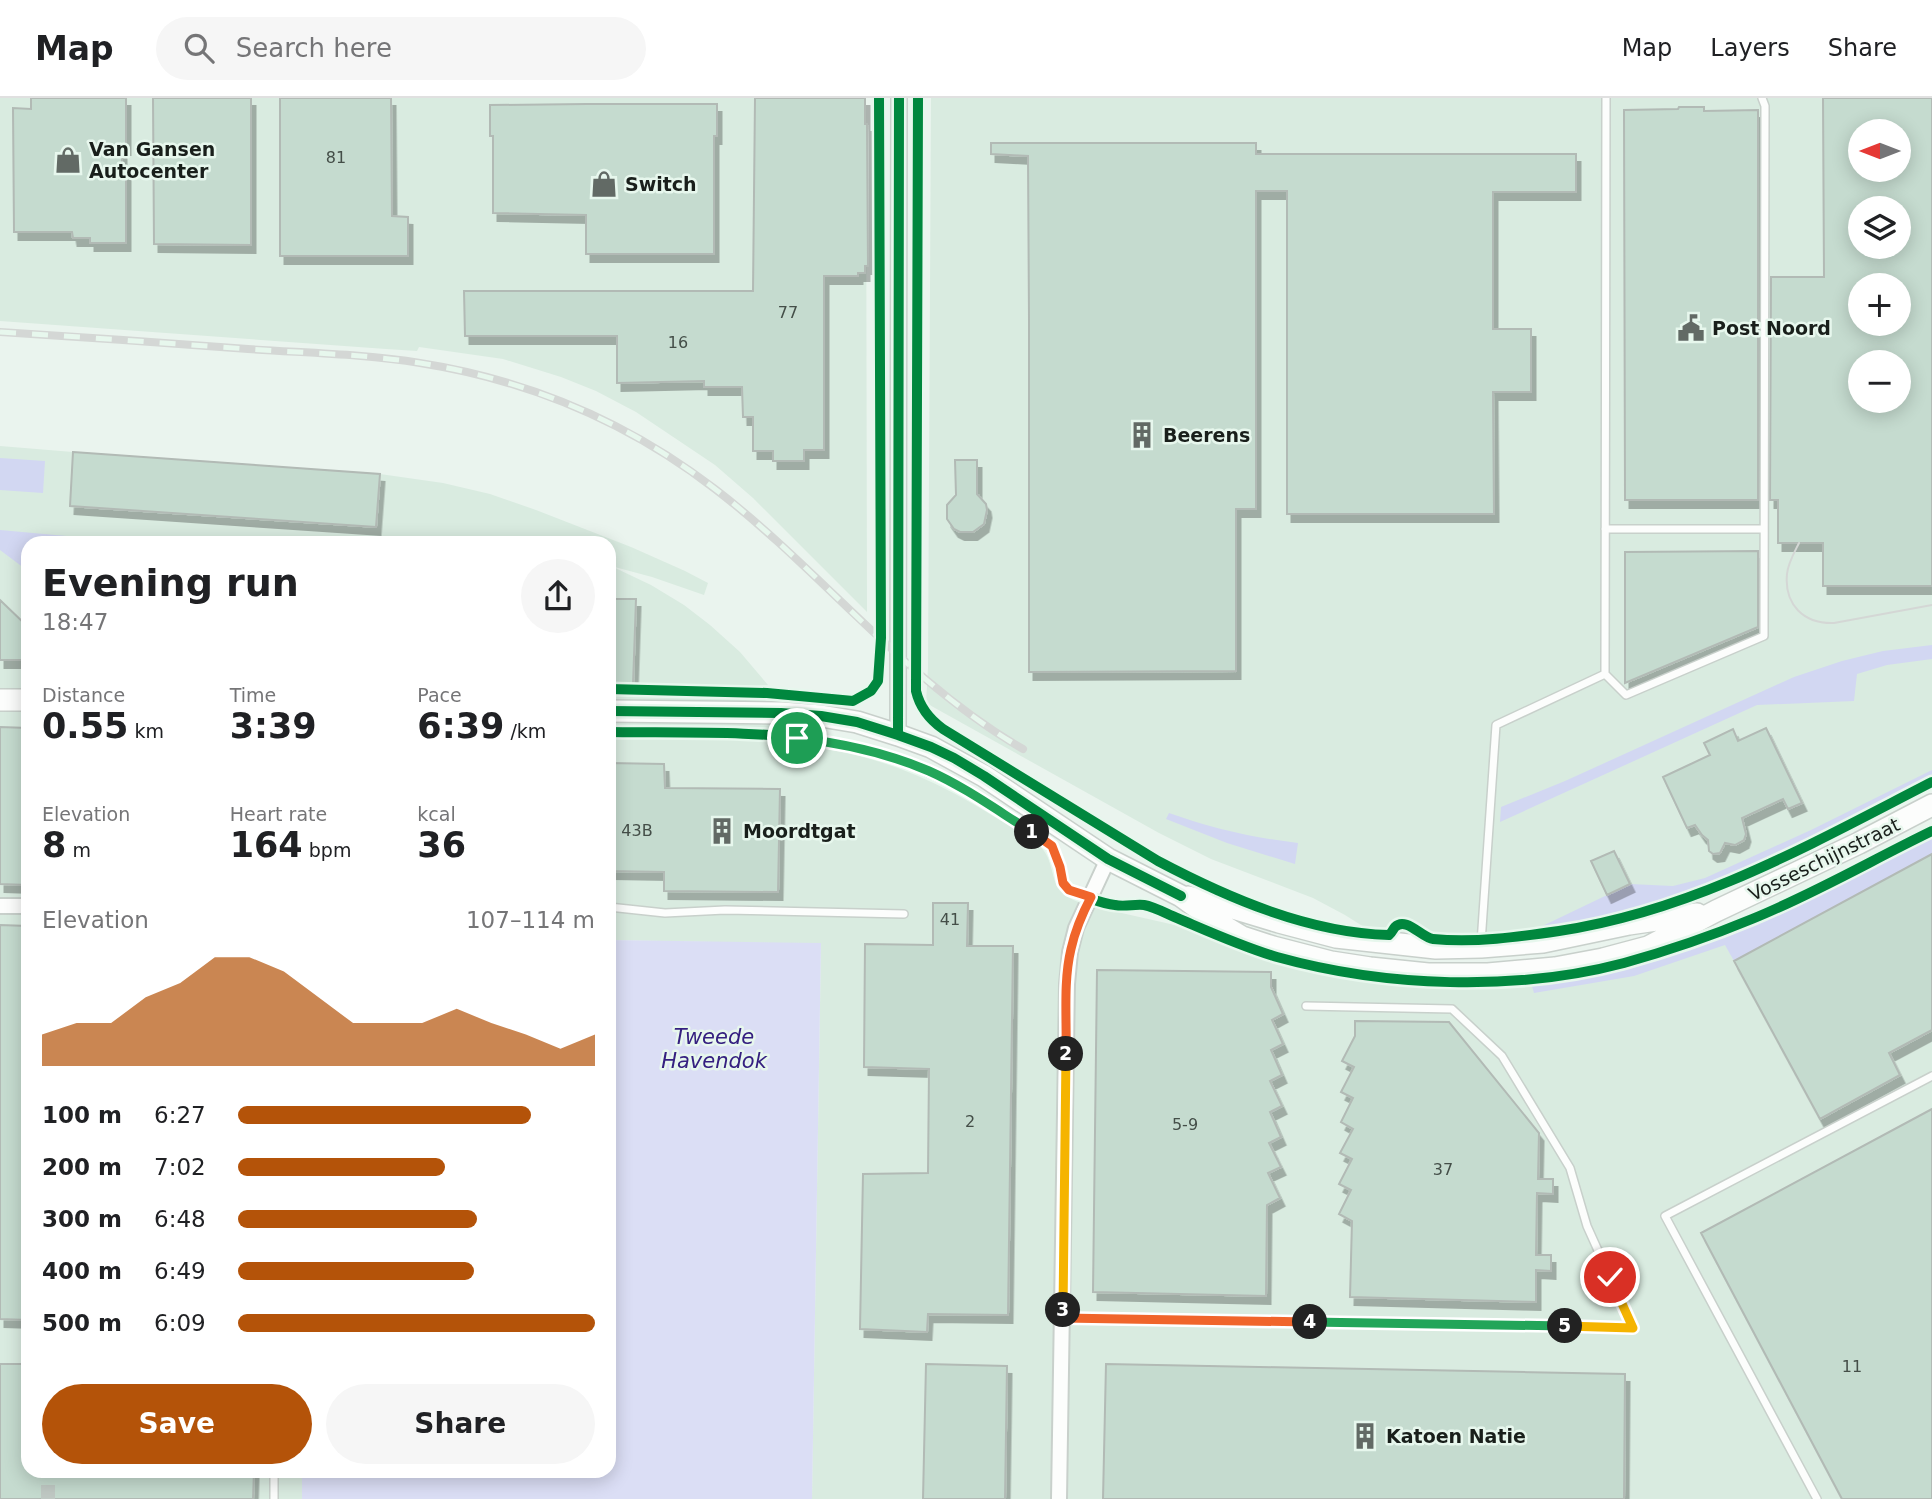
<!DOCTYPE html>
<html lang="en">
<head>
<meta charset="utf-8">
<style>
	body { margin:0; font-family:"DejaVu Sans",sans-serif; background:#f6f6f6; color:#202124; height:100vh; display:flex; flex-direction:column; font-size:26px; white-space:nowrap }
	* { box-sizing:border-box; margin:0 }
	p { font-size:23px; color:#757577 }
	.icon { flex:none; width:38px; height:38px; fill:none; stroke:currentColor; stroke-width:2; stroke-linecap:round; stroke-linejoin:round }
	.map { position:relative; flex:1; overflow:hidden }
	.drawer { position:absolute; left:21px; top:438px; width:595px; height:942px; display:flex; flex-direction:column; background:#fff; border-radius:21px; box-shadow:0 4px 18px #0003 }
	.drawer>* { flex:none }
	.needle { width:46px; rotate:270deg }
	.fabs { position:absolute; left:1848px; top:21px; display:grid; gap:14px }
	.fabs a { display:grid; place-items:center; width:63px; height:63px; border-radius:50%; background:#fff; box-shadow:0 4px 18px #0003; font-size:35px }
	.pin { position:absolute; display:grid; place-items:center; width:60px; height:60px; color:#fff; margin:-30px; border:4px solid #fff; border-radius:50%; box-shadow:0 2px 7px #0007 }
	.km { position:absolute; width:35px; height:35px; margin:-18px; border-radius:50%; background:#222; color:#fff; font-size:19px; line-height:35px; text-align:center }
	.round { display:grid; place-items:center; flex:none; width:74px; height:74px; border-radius:37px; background:#f6f6f6 }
	.summary { display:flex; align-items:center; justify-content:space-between; height:119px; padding:0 21px }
	h1 { font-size:38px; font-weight:700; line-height:52px }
	.figures { display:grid; grid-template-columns:repeat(3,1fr); gap:10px; height:119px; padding:7px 21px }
	.figures div { display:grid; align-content:center }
	.figures b { font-size:35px; font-weight:700 }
	.figures small { font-size:19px; font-weight:400 }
	.figures p { font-size:19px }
	.chart { height:196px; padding:14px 21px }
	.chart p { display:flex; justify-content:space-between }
	.chart svg { width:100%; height:126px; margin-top:7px; fill:#b45309; opacity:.7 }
	.primary-button { display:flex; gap:14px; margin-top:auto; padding:14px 21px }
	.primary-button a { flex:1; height:80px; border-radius:42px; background:#b45309; color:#fff; font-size:28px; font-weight:700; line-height:80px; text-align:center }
	.primary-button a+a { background:#f6f6f6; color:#202124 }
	ul { padding:0 21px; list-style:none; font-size:23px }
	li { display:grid; grid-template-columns:112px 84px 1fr; align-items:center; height:52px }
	li i { height:18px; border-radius:9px; background:#b45309 }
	header { display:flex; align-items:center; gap:42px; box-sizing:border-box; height:98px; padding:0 35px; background:#fff; border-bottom:2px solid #e0e0e0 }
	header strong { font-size:33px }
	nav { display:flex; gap:38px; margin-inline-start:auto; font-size:24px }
	.search { width:490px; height:63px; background:#f6f6f6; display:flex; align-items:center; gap:18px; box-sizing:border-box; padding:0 24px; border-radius:38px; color:#757577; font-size:26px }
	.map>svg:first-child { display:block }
</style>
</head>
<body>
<header>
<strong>Map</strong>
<div class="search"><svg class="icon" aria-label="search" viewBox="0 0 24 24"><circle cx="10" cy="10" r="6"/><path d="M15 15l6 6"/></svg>Search here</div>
<nav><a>Map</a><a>Layers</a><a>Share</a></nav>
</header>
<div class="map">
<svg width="1932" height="1401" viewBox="0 0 1932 1401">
	<defs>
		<filter id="shadow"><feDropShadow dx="4.5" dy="8" stdDeviation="0" flood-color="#0004"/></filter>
	</defs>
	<rect width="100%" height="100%" fill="#eaf4ee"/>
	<!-- built -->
	<path fill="#d9ebe0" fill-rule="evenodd" d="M0,0H866L867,514L753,400L715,367L636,314L596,293L561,279L503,261L419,249L417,253L386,251L0,223Z
		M931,0H1932V680L1759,768L1730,781L1666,803L1582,826L1532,833L1454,840L1364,829L1345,817L1313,800L1211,761L1159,735L926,605L928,570ZM1860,33H1899V72H1860ZM1860,110H1899V149H1860ZM1860,187H1899V226H1860ZM1860,264H1899V303H1860Z
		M0,348L73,354L70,408L376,429L380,376L443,385L490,396L536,412L631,449L685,473L708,485L704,497L652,479L611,468L651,487L684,507L710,527L740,554L768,587L756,588L793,643L848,652L891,664L936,683L1038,743L1048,757L1056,786L1065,795L1104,811L1188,830L1250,857L1348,876L1447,886L1484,887L1531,885L1590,876L1666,857L1714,841L1804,803L1932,737V1401H812L821,846L609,842V444H28V1372H302V1401H0Z"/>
	<!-- green -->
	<path fill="#d2d7f2" d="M0,360L45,363L43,395L0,392Z
		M0,432L111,442L109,444H28V473L0,452Z
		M1932,547V561L1887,567L1857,576L1854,603L1757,607L1500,724L1501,709L1565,683L1794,579L1842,563L1883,553Z
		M1932,672V680L1759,768C1686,800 1611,822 1532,833L1630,786L1673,788L1705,780L1811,732Z
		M1169,715C1211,730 1254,740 1298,745L1295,766L1227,745L1166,721Z
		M1932,737V756L1734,863L1725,847L1634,878L1534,895L1531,885C1577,878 1623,870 1668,857C1761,828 1846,782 1932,737Z"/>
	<!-- water -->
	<path fill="#dbdef5" d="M609,842L821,845L812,1401H302V1372H609Z"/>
	<!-- building -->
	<path fill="#c5dbcf" stroke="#b2bab5" stroke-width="2" fill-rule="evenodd" filter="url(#shadow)" d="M31,0H126V49H122V74L126,75V145H90V140H73L72,134H14L13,10L31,11Z
		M153,0H251V147L154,146Z
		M280,0H391L392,118L408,119V158H280Z
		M755,0H865V26H867L868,168H865V175H858V178H824V352H804V363H773V353H753V319H743L742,289H704V283L617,285V238H465L464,193H753Z
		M1823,0H1932V488H1823V445H1778V402H1770L1771,179H1824ZM1860,33H1899V72H1860ZM1860,110H1899V149H1860ZM1860,187H1899V226H1860ZM1860,264H1899V303H1860Z
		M587,6H717V38H714V156H586V117L493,115V38H490V7Z
		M1679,9H1704V13L1758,12V402H1625L1624,12L1678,11Z
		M991,45H1256V56H1576V94H1493V231H1531V294H1493L1494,416H1287V93H1256V411H1236V573L1029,574V222L1028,58L991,56Z
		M73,354L380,376L376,429L70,408Z
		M955,362H977V396L986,406L987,412L984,426L973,434H960L954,431L947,421V407L956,397Z
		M1758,453V529L1625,585V454Z
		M609,501H636L633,587H609Z
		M0,502L28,529V562H0Z
		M0,629L28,630V787L0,786Z
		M1766,630L1802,705L1788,711L1783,701L1742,720L1746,736L1744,742L1735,747L1725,745L1720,755L1713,756L1709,753L1708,742L1702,737L1695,727L1687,730L1663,679L1710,657L1704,645L1733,631L1738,643Z
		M609,665L664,666L665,690L780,691L778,794L664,793V774L609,773Z
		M1614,753L1630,786L1607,797L1591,763Z
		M1932,756V932L1889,955L1900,977L1820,1021L1734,863Z
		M933,805H968L967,848H1013L1008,1217L928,1216L927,1234L860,1231L863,1076L928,1075L929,971L864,969L865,846L933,847Z
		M0,827L28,828V1222L0,1221Z
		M1097,872L1271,874V889L1283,916L1272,922L1283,946L1271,952L1282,977L1270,983L1282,1008L1270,1014L1281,1039L1269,1045L1281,1069L1268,1075L1280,1100L1267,1107L1266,1198L1093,1194Z
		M1355,923L1449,924L1539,1035L1538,1081H1553V1096L1537,1095L1536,1157H1551V1173L1536,1172V1204L1350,1199L1352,1123L1339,1116L1351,1092L1339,1086L1352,1061L1340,1055L1353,1031L1341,1024L1353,1000L1341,994L1354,969L1342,963L1355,938Z
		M1932,1011V1401H1842L1701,1135Z
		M0,1266H28V1372H254L253,1401H0Z
		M926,1266L1007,1268L1005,1401H923Z
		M1106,1266L1625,1276L1624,1401H1103Z"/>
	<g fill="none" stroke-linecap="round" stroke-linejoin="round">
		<!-- street-tunnel -->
		<path stroke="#c0c9c4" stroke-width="14" stroke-dasharray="14 7" stroke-linecap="butt" d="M48,1401V1372"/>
		<defs>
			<path id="lane" d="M1606,0L1605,576L1626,597L1764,538L1765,8L1762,0
				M1605,431H1764
				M609,809L665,815L725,812L904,816
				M1481,845L1496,627L1605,576
				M1063,1220L1633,1230L1587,1128L1570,1070L1502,958L1452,911L1306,908
				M274,1401V1372
				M1817,1401L1665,1118L1932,978"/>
			<path id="street" d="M898,637L899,0
				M0,808H28
				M1059,1401L1067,886L1070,854L1076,830L1108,761"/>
			<path id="secondary" d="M0,602H28
				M609,613L781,615L821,618L857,624L898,637L931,649L984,678L1108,761L1181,798L1217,824L1242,839L1273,849L1331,864L1370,870L1428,876H1488L1555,870L1603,861L1648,849L1716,813L1859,745L1932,707
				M1188,799L1223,807L1279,824L1336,839L1436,850L1481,849L1543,844L1629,826L1697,816"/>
		</defs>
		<!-- lane casing -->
		<use href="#lane" stroke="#c8d0cb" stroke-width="10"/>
		<!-- street casing -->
		<use href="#street" stroke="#c8d0cb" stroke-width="18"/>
		<!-- secondary casing -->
		<use href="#secondary" stroke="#c8d0cb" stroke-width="24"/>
		<!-- lane -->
		<use href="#lane" stroke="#fcfdfc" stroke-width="7"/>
		<!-- street -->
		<use href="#street" stroke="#fcfdfc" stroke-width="14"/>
		<!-- secondary -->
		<use href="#secondary" stroke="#fcfdfc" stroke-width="21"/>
		<!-- tram -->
		<path stroke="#d4d7d5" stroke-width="2" d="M1799,445C1794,455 1788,465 1787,476C1784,507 1804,526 1834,525L1932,507"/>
		<defs>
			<path id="rail" d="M0,234C83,239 165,245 248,251C305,255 364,256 420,265C528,282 628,324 715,391C822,473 905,583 1023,651"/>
		</defs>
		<!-- rail casing -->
		<use href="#rail" stroke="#d4d7d5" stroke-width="8"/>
		<!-- rail -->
		<use href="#rail" stroke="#e7f7ed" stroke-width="5" stroke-dasharray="16" stroke-linecap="butt"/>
		<defs>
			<path id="cycleway" d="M918,0L916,593C920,610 929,621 943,631L1158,763C1228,800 1309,835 1389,837C1392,835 1393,831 1395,829C1406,818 1422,840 1433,841C1475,845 1518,839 1559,833C1694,813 1813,745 1932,684
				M609,591L767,595L853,603L871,593L878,583L881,540L879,0
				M609,613L781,615L821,618L857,624L898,637L931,649L954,660L984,678L1108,761L1181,798
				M609,634C682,635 758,632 830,644C894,655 947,680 1001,714C1015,723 1030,731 1043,741C1062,756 1057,782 1068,790C1077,797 1104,806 1115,807C1125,809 1134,806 1144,807C1155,809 1167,816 1177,820C1210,834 1243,849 1277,859C1385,889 1515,894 1624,865C1667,853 1711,838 1752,821C1814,796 1872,762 1932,733
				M898,637L899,0"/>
		</defs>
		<!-- cycleway casing -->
		<use href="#cycleway" stroke="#e7f7ed" stroke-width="15"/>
		<!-- cycleway -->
		<use href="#cycleway" stroke="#00873e" stroke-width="10"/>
	</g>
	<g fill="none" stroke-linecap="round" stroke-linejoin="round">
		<defs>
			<path id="split-1" d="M797,640C842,645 887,655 929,673C965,689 998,713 1032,734"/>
			<path id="split-2" d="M1032,734L1052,748L1060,769L1063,785L1069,792L1091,799C1082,816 1075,833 1071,851C1063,884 1067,922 1066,956"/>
			<path id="split-3" d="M1063,1212L1066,956"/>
			<path id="split-4" d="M1063,1212V1220L1310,1224"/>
			<path id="split-5" d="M1310,1224L1565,1228"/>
			<path id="split-6" d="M1565,1228L1633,1230L1610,1179"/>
		</defs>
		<!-- split-1 casing -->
		<use href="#split-1" stroke="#fff" stroke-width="14"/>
		<!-- split-2 casing -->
		<use href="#split-2" stroke="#fff" stroke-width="14"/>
		<!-- split-3 casing -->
		<use href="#split-3" stroke="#fff" stroke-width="14"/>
		<!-- split-4 casing -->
		<use href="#split-4" stroke="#fff" stroke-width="14"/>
		<!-- split-5 casing -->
		<use href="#split-5" stroke="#fff" stroke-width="14"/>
		<!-- split-6 casing -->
		<use href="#split-6" stroke="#fff" stroke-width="14"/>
		<!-- split-1 -->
		<use href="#split-1" stroke="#22a559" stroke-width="9"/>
		<!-- split-2 -->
		<use href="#split-2" stroke="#f0652b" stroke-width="9"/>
		<!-- split-3 -->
		<use href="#split-3" stroke="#f5b400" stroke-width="9"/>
		<!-- split-4 -->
		<use href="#split-4" stroke="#f0652b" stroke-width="9"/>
		<!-- split-5 -->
		<use href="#split-5" stroke="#22a559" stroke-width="9"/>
		<!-- split-6 -->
		<use href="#split-6" stroke="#f5b400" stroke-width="9"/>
	</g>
	<!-- icons -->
	<defs>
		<symbol id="shop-bare" viewBox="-9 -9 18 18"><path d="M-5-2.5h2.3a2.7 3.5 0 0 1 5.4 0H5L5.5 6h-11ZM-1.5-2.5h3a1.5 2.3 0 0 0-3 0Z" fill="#626a65" stroke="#e7f7ed" stroke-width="2.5" paint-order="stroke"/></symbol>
		<symbol id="civic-bare" viewBox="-9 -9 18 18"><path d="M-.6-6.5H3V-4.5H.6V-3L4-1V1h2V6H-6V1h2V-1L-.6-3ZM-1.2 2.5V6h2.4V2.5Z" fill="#626a65" stroke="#e7f7ed" stroke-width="2.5" paint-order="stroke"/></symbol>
		<symbol id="building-bare" viewBox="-9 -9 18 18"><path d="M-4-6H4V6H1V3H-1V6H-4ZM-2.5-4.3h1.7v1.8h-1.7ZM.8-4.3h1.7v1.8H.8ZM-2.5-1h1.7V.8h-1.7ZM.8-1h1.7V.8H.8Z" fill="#626a65" stroke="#e7f7ed" stroke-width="2.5" paint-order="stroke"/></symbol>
	</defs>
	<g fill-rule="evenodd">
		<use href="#shop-bare" x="49" y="43" width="38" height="38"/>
		<use href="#shop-bare" x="585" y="67" width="38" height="38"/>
		<use href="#civic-bare" x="1672" y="211" width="38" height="38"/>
		<use href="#building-bare" x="1123" y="318" width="38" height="38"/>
		<use href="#building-bare" x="703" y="714" width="38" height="38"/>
		<use href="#building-bare" x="1346" y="1319" width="38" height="38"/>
	</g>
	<g text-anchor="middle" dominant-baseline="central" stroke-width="5" stroke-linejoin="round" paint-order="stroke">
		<!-- number labels -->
		<g font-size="16" fill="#444e48">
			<text x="336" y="59">81</text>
			<text x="788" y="214">77</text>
			<text x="678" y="244">16</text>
			<text x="637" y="732">43B</text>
			<text x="950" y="821">41</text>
			<text x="970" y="1023">2</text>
			<text x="1185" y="1026">5-9</text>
			<text x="1443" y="1071">37</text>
			<text x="1852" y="1268">11</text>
		</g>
		<!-- poi labels -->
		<g font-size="19" font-weight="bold" fill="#191f1b" stroke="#e7f7ed" text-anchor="start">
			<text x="89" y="51">Van Gansen<tspan x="89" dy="22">Autocenter</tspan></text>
			<text x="625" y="86">Switch</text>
			<text x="1712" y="230">Post Noord</text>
			<text x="1163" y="337">Beerens</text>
			<text x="743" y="733">Moordtgat</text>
			<text x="1386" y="1338">Katoen Natie</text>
		</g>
		<!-- street labels -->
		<g font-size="19" fill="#191f1b" stroke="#e7f7ed">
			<text transform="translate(1824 761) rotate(-26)">Vosseschijnstraat</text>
		</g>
		<!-- water labels -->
		<g font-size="21" font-style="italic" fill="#352080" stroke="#e7f7ed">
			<text x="714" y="939">Tweede<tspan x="714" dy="24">Havendok</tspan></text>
		</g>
	</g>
</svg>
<div class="fabs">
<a><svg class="needle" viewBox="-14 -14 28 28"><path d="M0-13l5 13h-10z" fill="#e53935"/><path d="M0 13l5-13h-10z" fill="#757577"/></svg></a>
<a><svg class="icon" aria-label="layers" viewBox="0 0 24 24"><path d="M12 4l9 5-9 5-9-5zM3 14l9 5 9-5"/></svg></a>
<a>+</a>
<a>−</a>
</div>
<div class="pin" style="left:797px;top:640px;background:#1e9e55"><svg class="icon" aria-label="arrive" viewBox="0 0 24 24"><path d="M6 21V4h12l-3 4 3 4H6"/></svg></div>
<div class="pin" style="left:1610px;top:1179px;background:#d93025"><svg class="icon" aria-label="check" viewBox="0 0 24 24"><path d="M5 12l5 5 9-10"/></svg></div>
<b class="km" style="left:1032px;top:734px">1</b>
<b class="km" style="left:1066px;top:956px">2</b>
<b class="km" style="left:1063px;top:1212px">3</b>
<b class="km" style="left:1310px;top:1224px">4</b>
<b class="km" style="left:1565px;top:1228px">5</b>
<section class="drawer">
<div class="summary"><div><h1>Evening run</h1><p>18:47</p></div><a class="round"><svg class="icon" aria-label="share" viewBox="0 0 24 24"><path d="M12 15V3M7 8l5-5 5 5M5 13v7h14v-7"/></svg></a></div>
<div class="figures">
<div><p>Distance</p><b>0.55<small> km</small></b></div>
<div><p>Time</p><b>3:39</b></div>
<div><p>Pace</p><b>6:39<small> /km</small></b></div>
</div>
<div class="figures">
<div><p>Elevation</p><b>8<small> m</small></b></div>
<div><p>Heart rate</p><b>164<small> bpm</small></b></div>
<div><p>kcal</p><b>36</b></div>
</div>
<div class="chart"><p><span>Elevation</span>107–114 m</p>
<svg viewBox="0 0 160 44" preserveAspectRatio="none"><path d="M0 44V33L10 29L20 29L30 20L40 15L50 6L60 6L70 11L80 20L90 29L100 29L110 29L120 24L130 29L140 33L150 38L160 33V44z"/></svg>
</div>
<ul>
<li><b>100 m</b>6:27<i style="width:82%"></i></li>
<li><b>200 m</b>7:02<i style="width:58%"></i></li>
<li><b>300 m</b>6:48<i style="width:67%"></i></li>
<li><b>400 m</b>6:49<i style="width:66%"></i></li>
<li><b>500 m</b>6:09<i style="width:100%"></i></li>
</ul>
<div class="primary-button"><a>Save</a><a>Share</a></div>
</section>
</div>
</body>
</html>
